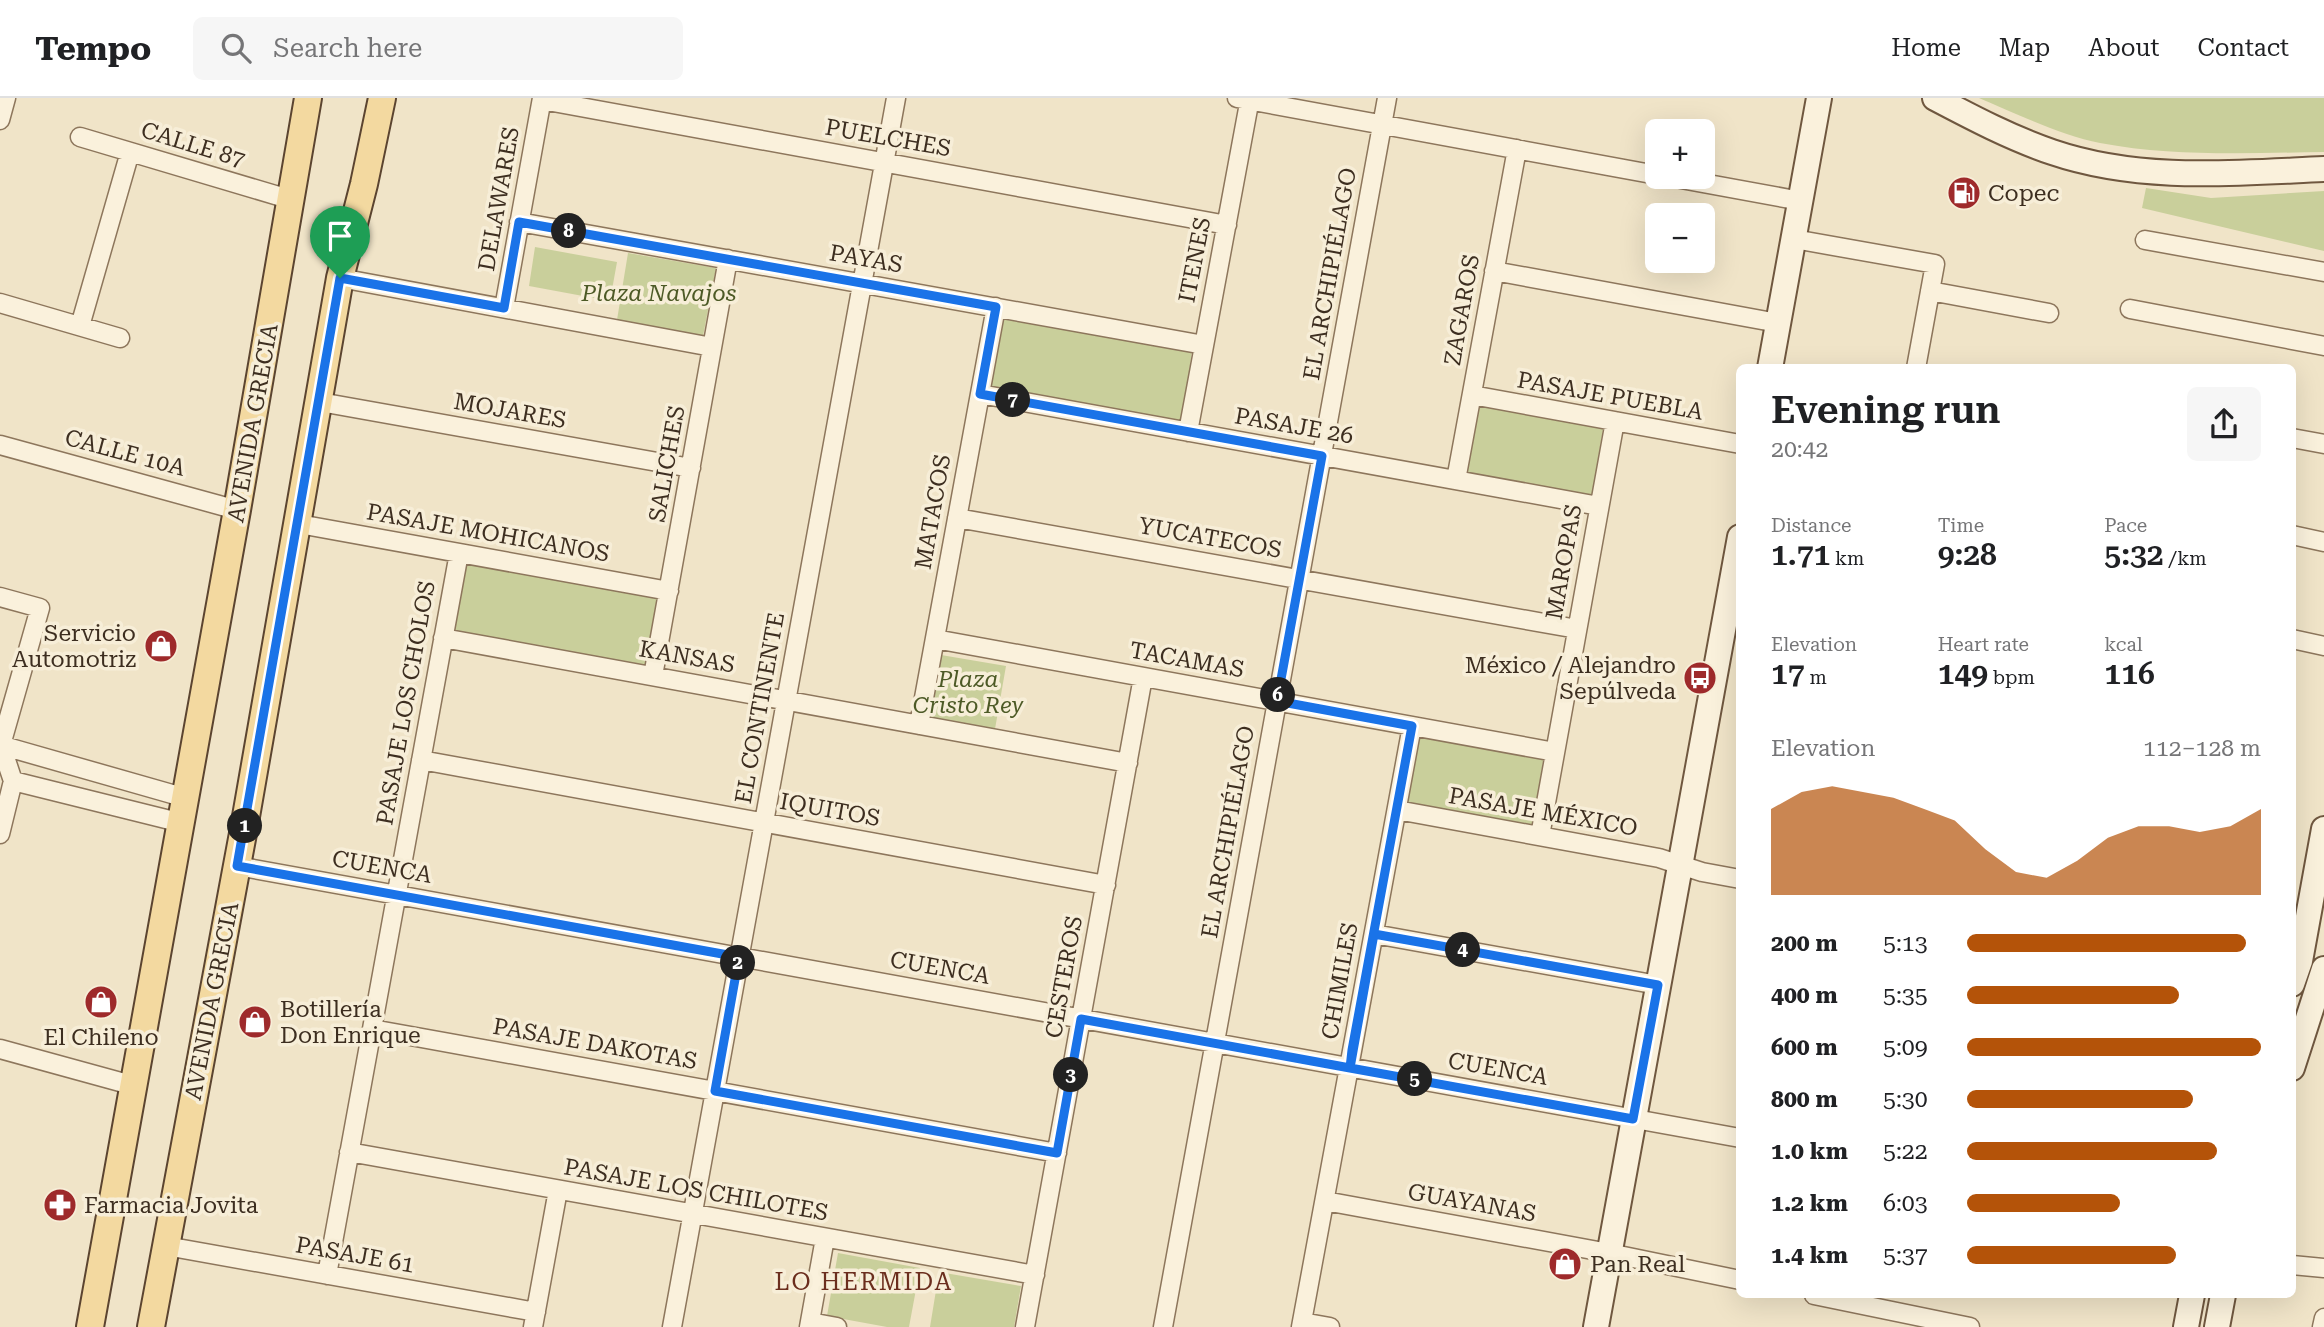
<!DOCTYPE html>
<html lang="en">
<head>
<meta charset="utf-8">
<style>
	body { margin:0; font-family:"Roboto Serif",serif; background:#f6f6f6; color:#202124; height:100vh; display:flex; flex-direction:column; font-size:26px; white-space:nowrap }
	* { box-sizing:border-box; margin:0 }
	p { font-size:23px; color:#757577 }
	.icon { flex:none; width:38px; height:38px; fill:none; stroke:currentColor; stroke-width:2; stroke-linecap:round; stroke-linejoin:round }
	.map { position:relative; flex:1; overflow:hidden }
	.sheet { position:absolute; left:1736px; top:266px; width:560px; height:934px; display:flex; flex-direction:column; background:#fff; border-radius:10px; box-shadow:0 7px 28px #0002 }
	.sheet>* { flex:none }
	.controls { position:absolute; left:1645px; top:21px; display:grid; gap:14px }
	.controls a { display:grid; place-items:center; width:70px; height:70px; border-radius:10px; background:#fff; box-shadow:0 7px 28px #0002; font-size:35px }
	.pin { position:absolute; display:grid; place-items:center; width:60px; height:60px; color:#fff; margin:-72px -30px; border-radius:50% 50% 50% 0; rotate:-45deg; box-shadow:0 0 7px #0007 }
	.pin .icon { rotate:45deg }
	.km { position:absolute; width:35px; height:35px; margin:-18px; border-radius:50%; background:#222; color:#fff; font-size:19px; line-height:35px; text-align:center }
	.round { display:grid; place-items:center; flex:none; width:74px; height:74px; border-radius:10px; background:#f6f6f6 }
	.head { display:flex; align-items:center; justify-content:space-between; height:119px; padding:0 35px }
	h1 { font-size:38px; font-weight:600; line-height:52px }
	.metrics { display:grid; grid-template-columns:repeat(3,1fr); gap:10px; height:119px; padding:7px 35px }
	.metrics div { display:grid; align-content:center }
	.metrics b { font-size:30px; font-weight:600 }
	.metrics small { font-size:19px; font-weight:400 }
	.metrics p { font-size:19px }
	.chart { height:196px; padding:14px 35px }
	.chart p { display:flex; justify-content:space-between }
	.chart svg { width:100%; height:126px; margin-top:7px; fill:#b45309; opacity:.7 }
	ul { padding:0 35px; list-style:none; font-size:23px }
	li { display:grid; grid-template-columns:112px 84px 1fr; align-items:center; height:52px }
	li i { height:18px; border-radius:9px; background:#b45309 }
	header { display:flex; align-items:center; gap:42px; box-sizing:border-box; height:98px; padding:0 35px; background:#fff; border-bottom:2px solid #e0e0e0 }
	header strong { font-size:33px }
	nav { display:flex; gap:38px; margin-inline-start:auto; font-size:24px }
	.search { width:490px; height:63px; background:#f6f6f6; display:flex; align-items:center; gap:18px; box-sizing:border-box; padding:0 24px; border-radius:10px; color:#757577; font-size:26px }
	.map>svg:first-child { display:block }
</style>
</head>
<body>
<header>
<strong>Tempo</strong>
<div class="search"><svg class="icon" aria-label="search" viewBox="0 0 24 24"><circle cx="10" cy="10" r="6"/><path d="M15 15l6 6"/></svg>Search here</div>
<nav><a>Home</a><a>Map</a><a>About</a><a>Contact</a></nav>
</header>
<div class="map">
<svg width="2324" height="1229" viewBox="0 0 2324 1229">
	<rect width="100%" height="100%" fill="#f0e4c8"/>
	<!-- green -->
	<path fill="#c9cf9b" d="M1979,0H2324V54C2249,55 2174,59 2100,45C2062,38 2015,15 1979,0Z
		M2146,90L2211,100L2324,93V153L2142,110Z
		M535,149L617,164L610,203L529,188Z
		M628,155L716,170L703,238L617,222Z
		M1001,221L1192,253L1182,325L989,290Z
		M1478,304L1604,325L1591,403L1466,380Z
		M462,463L661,498L648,571L449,536Z
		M941,557L1006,568L995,631L930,620Z
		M1417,633L1544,657L1532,733L1403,709Z
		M838,1155L920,1170L909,1229H887L827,1218Z
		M939,1174L1021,1188L1014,1229H930Z"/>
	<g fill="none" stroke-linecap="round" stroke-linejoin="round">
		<defs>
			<path id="street" d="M1237,0L1657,77
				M542,2L1227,127
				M0,22L6,0
				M80,39L292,102
				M1670,79L1801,103
				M519,124L1204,247
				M1794,141L1935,166L1916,270
				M2145,142L2324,174
				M1494,173L1778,225
				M340,180L712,249
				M1930,193L2049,215
				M0,205L120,240
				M504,210L542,0
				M2130,211L2324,248
				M80,228L130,54
				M980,296L1599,408
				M1472,297L1740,346
				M320,304L691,370
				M1188,334L1250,0
				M2292,340L2324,346
				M0,347L237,412
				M1456,382L1517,51
				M957,420L1577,531
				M299,426L669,493
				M2292,437L2324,444
				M0,499L40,510L1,647L13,683L0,736
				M443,540L1128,665
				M935,541L1555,654
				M2292,541L2324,548
				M653,578L728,161
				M919,627L996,209
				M0,647L186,700
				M421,662L1106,787
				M13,683L182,725
				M1397,712L1659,760L1702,774L1740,781
				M1540,738L1615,323
				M237,768L1740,1040
				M1374,836L1658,887
				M372,931L1057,1055
				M0,951L135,988
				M349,1054L1035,1177
				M1325,1103L1609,1155L1740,1182
				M166,1148L536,1214
				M2292,1167L2324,1170
				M327,1177L459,455
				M1814,1197L1970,1229
				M810,1224L837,1229
				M1302,1224L1330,1229
				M533,1229L558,1092
				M672,1229L896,0
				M809,1229L825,1140
				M1025,1229L1143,579
				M1163,1229L1387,0
				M1301,1229L1412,628
				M2322,1229L2324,1220"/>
			<path id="secondary" d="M1935,0C1973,20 2011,40 2052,54C2140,84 2233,75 2324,71
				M1770,270L1819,0
				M2292,886L2300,863L2324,731
				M2292,970L2324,871
				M1596,1229L1740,439
				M2186,1229L2192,1197
				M2217,1229L2223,1197"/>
			<path id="primary" d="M90,1229L237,412L308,0
				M151,1229L244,730L340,180L364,86L382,0"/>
		</defs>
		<!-- street casing -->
		<use href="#street" stroke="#8d765c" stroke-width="21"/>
		<!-- secondary casing -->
		<use href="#secondary" stroke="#6f573f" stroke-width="28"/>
		<!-- primary casing -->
		<use href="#primary" stroke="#5b4430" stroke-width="30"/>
		<!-- street -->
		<use href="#street" stroke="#faf1dc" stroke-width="18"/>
		<!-- secondary -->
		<use href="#secondary" stroke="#faf1dc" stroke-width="24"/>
		<!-- primary -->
		<use href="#primary" stroke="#f3d9a0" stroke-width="26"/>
	</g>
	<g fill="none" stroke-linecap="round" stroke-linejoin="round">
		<defs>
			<path id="route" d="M340,180L237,768L739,859L715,993L1057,1055L1081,921L1350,970L1374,836L1658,887L1633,1021L1350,970L1352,952L1412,628L1277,603L1322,358L980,296L996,209L519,124L504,210L340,180"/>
		</defs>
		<!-- route casing -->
		<use href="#route" stroke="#fff" stroke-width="14"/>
		<!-- route -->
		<use href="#route" stroke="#1a73e8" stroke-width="9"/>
	</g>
	<!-- icons -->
	<defs>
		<symbol id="fuel-disc" viewBox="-11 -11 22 22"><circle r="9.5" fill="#9e2a2b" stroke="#f7eed8"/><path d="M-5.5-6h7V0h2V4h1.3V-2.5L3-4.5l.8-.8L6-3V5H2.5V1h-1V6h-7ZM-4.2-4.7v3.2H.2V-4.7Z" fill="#fff"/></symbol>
		<symbol id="shop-disc" viewBox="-11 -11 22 22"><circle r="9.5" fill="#9e2a2b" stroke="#f7eed8"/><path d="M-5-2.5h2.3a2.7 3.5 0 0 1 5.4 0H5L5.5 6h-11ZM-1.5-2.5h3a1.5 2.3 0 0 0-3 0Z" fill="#fff"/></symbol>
		<symbol id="bus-disc" viewBox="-11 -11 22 22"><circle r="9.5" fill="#9e2a2b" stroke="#f7eed8"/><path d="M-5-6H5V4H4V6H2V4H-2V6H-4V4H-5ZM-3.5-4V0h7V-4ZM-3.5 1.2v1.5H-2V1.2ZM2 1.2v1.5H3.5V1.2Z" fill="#fff"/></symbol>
		<symbol id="pharmacy-disc" viewBox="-11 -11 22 22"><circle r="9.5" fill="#9e2a2b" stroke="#f7eed8"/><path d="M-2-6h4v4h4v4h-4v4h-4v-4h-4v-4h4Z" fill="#fff"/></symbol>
	</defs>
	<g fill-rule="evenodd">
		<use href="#fuel-disc" x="1945" y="76" width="38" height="38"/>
		<use href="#shop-disc" x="142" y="529" width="38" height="38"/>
		<use href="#bus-disc" x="1681" y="561" width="38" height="38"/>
		<use href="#shop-disc" x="82" y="885" width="38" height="38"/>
		<use href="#shop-disc" x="236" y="905" width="38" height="38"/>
		<use href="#pharmacy-disc" x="41" y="1088" width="38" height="38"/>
		<use href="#shop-disc" x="1546" y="1147" width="38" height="38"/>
	</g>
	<g text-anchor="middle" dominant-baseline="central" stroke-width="7" stroke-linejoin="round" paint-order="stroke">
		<!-- street labels -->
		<g font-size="23" fill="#3d2e20" stroke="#f7eed8">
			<text transform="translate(888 40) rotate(10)">PUELCHES</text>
			<text transform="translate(193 47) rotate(17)">CALLE 87</text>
			<text transform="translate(499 101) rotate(-80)">DELAWARES</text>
			<text transform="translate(866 161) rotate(10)">PAYAS</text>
			<text transform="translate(1195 162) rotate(-79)">ITENES</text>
			<text transform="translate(1330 176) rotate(-80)">EL ARCHIPIÉLAGO</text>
			<text transform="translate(1462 212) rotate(-80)">ZAGAROS</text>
			<text transform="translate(1610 298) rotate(10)">PASAJE PUEBLA</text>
			<text transform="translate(510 313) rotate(10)">MOJARES</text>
			<text transform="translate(253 325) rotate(-80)">AVENIDA GRECIA</text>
			<text transform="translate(1294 328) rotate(10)">PASAJE 26</text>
			<text transform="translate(125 355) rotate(15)">CALLE 10A</text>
			<text transform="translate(667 366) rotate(-80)">SALICHES</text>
			<text transform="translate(933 414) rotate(-80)">MATACOS</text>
			<text transform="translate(488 435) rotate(10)">PASAJE MOHICANOS</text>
			<text transform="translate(1210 440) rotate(10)">YUCATECOS</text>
			<text transform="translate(1564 464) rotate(-80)">MAROPAS</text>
			<text transform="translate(687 559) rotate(10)">KANSAS</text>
			<text transform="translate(1187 562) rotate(10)">TACAMAS</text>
			<text transform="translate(406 605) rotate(-80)">PASAJE LOS CHOLOS</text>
			<text transform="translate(760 610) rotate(-80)">EL CONTINENTE</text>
			<text transform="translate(830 712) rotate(10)">IQUITOS</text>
			<text transform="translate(1543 714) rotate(10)">PASAJE MÉXICO</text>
			<text transform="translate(1228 734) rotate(-80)">EL ARCHIPIÉLAGO</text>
			<text transform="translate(382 769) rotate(10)">CUENCA</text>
			<text transform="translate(940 870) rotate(10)">CUENCA</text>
			<text transform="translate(1064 879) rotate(-80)">CESTEROS</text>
			<text transform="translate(1340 883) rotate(-80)">CHIMILES</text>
			<text transform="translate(212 903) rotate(-79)">AVENIDA GRECIA</text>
			<text transform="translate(595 946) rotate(10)">PASAJE DAKOTAS</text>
			<text transform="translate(1498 971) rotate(10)">CUENCA</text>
			<text transform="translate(696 1092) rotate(10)">PASAJE LOS CHILOTES</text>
			<text transform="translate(1472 1105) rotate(10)">GUAYANAS</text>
			<text transform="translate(355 1157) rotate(10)">PASAJE 61</text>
		</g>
		<!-- poi labels -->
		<g font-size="23" fill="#3d2e20" stroke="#f7eed8" text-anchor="start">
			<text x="1988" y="95">Copec</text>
			<text x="136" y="535" text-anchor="end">Servicio<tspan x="136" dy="26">Automotriz</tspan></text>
			<text x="1676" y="567" text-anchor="end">México / Alejandro<tspan x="1676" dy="26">Sepúlveda</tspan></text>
			<text x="280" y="911">Botillería<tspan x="280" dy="26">Don Enrique</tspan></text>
			<text x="101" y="939" text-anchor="middle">El Chileno</text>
			<text x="84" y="1107">Farmacia Jovita</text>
			<text x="1590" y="1166">Pan Real</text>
		</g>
		<!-- park labels -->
		<g font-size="23" font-style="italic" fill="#4d5a26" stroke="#f7eed8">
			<text x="659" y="195">Plaza Navajos</text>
			<text x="968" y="581">Plaza<tspan x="968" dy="26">Cristo Rey</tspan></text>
		</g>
		<!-- neighbourhood labels -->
		<g font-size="24" letter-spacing="2" fill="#6b2e1e" stroke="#f7eed8">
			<text x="864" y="1184">LO HERMIDA</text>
		</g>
	</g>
</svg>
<div class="controls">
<a>+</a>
<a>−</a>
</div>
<div class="pin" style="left:340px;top:180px;background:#1e9e55"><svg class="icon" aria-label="arrive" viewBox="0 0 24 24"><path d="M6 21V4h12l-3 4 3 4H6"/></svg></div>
<b class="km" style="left:245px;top:728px">1</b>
<b class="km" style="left:738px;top:865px">2</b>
<b class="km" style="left:1071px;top:977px">3</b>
<b class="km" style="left:1463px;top:852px">4</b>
<b class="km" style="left:1415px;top:981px">5</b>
<b class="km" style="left:1278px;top:597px">6</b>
<b class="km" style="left:1013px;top:302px">7</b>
<b class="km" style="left:569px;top:133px">8</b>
<section class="sheet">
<div class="head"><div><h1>Evening run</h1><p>20:42</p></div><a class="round"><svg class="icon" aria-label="share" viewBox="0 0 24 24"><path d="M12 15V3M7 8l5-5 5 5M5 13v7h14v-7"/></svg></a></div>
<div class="metrics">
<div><p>Distance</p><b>1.71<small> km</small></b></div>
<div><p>Time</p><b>9:28</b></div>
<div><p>Pace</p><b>5:32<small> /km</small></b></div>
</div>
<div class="metrics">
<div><p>Elevation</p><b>17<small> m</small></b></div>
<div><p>Heart rate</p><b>149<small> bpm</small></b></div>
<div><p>kcal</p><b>116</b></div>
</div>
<div class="chart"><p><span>Elevation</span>112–128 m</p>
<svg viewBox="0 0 160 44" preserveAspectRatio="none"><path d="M0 44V14L10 8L20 6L30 8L40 10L50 14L60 18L70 28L80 36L90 38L100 32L110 24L120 20L130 20L140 22L150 20L160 14V44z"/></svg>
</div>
<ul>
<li><b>200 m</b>5:13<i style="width:95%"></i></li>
<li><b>400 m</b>5:35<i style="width:72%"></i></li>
<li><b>600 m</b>5:09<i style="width:100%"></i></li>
<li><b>800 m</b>5:30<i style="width:77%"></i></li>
<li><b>1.0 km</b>5:22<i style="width:85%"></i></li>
<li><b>1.2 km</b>6:03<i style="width:52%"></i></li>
<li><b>1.4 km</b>5:37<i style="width:71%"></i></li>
</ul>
</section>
</div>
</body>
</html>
